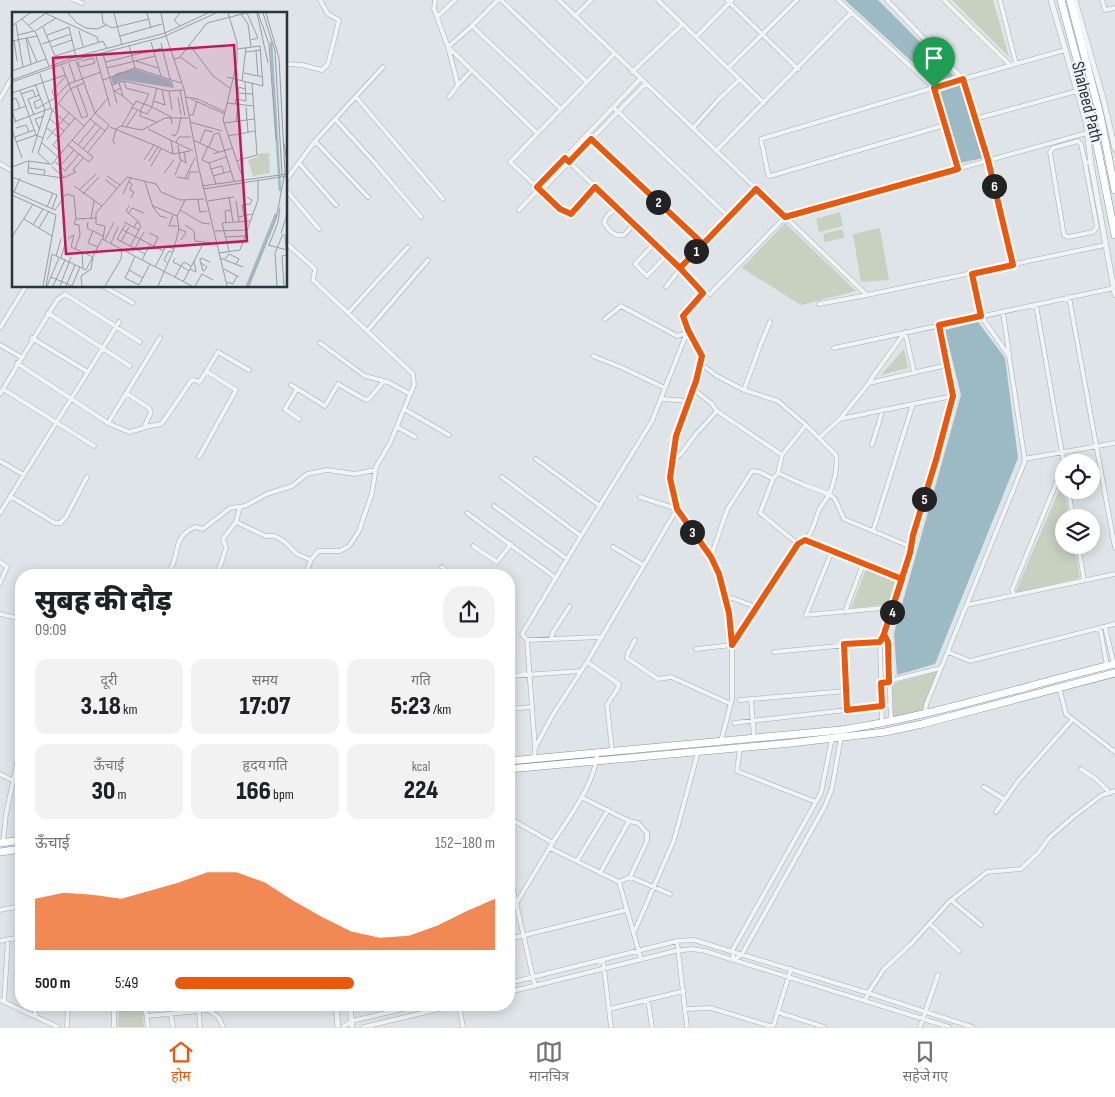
<!DOCTYPE html>
<html lang="hi">
<head>
<meta charset="utf-8">
<style>
	body { margin:0; font-family:"Sofia Sans Condensed","Noto Sans Devanagari",sans-serif; background:#f2f2f2; color:#202124; height:100vh; display:flex; flex-direction:column; font-size:19px; white-space:nowrap }
	* { box-sizing:border-box; margin:0 }
	p { font-size:16px; color:#757577 }
	.icon { flex:none; width:28px; height:28px; fill:none; stroke:currentColor; stroke-width:2; stroke-linecap:round; stroke-linejoin:round }
	.map { position:relative; flex:1; overflow:hidden }
	.drawer { position:absolute; left:15px; top:569px; width:500px; height:442px; display:flex; flex-direction:column; background:#fff; border-radius:20px; box-shadow:0 2px 12px #0003 }
	.drawer>* { flex:none }
	.buttons { position:absolute; left:1055px; top:454px; display:grid; gap:10px }
	.buttons a { display:grid; place-items:center; width:45px; height:45px; border-radius:50%; background:#fff; box-shadow:0 2px 12px #0003; font-size:25px }
	.pin { position:absolute; display:grid; place-items:center; width:42px; height:42px; color:#fff; margin:-51px -21px; border-radius:50% 50% 50% 0; rotate:-45deg; box-shadow:0 0 5px #0007 }
	.pin .icon { rotate:45deg }
	.km { position:absolute; width:25px; height:25px; margin:-12px; border-radius:50%; background:#222; color:#fff; font-size:14px; line-height:25px; text-align:center }
	.round { display:grid; place-items:center; flex:none; width:52px; height:52px; border-radius:20px; background:#f2f2f2 }
	.overview { display:flex; align-items:center; justify-content:space-between; height:85px; padding:0 20px }
	h1 { font-size:28px; font-weight:800; line-height:38px }
	.figures { display:grid; grid-template-columns:repeat(3,1fr); gap:8px; height:85px; padding:5px 20px }
	.figures div { display:grid; align-content:center; border-radius:12px; background:#f2f2f2; text-align:center }
	.figures b { font-size:25px; font-weight:800 }
	.figures small { font-size:14px; font-weight:400 }
	.figures p { font-size:14px }
	.chart { height:140px; padding:10px 20px }
	.chart p { display:flex; justify-content:space-between }
	.chart svg { width:100%; height:90px; margin-top:5px; fill:#ea580c; opacity:.7 }
	ul { padding:0 20px; list-style:none; font-size:16px }
	li { display:grid; grid-template-columns:80px 60px 1fr; align-items:center; height:38px }
	li i { height:12px; border-radius:6px; background:#ea580c }
	.menu { display:flex; justify-content:space-around; align-items:center; height:70px; border-top:1px solid #e0e0e0; background:#fff; font-size:14px; color:#757577 }
	.menu a { display:grid; justify-items:center; gap:2px }
	.menu .selected { color:#ea580c }
	.map>svg:first-child { display:block }
</style>
</head>
<body>
<div class="map">
<svg width="1115" height="1027" viewBox="0 0 1115 1027">
	<rect width="100%" height="100%" fill="#dee4e7"/>
	<!-- green -->
	<path fill="#c8d0c0" d="M952,0H993L1009,57Z
		M840,212L843,226L819,232L816,219Z
		M785,223L856,291L801,305L742,268Z
		M880,228L889,280L861,282L853,234Z
		M843,229L844,238L825,242L823,234Z
		M904,349L908,368L881,375Z
		M1062,483L1069,517L1064,518V545H1074L1080,578L1015,593Z
		M866,569L895,582L888,604L851,608Z
		M938,671L922,712L893,719L892,684Z
		M119,1005H142L144,1027H118Z"/>
	<!-- water -->
	<path fill="#9cbac4" d="M845,0H878L954,76L935,83Z
		M960,85L983,158L960,163L940,92Z
		M978,322L1005,358L1018,458L935,664L897,675L894,633L961,395L945,330Z"/>
	<g fill="none" stroke-linecap="round" stroke-linejoin="round">
		<defs>
			<path id="minor" d="M74,0L82,3
				M435,0L434,9L448,47L458,85L472,70
				M498,0L472,26L561,109
				M501,0L587,82
				M559,0L867,295
				M658,0L696,37
				M727,0L798,69
				M732,0L696,37L764,103
				M838,0L934,88L957,169
				M887,0L963,79L988,160L1013,265
				M944,0L1010,65
				M1000,0L1016,64
				M1102,0L1105,10L1115,8
				M575,16L591,0
				M437,17L455,0
				M472,26L448,47L537,133
				M614,54L510,162L537,187L640,79
				M286,64L302,65L322,70L328,64L339,20L328,14L320,0
				M728,68L797,0
				M632,72L683,24
				M356,97L443,199
				M449,97L458,85
				M0,99L14,74
				M613,107L729,217
				M335,119L375,163L421,217
				M975,119L1077,91
				M945,125L770,176L768,174L761,139L963,79L1065,50
				M693,128L719,99L740,79
				M587,134L703,244
				M315,141L368,197
				M716,151L851,13
				M565,158L680,268L756,189
				M299,163L336,205
				M1085,163L1097,227L1093,232L1068,237L1064,235L1050,152L1053,148L1078,141L1081,144L1085,163L1090,162
				M0,164L14,172
				M286,180L315,141L383,67
				M537,187L541,191L646,83
				M286,190L319,229
				M541,191L560,209L571,214L595,187
				M617,208C611,212 605,216 604,223C610,231 614,237 624,235L634,224
				M519,210L539,189
				M286,243L315,269L313,280L413,374L414,385L390,443L376,467L372,493L359,531L349,546L340,551H318L311,560L305,575
				M655,243L635,264L647,276L667,255
				M680,268L702,292L710,294L785,217L1087,133
				M103,286L133,303
				M666,287L680,269
				M703,293L683,316L688,330L701,356L696,381L676,436L670,478L677,509L711,557L719,574L729,613L732,645V699L721,741
				M1069,297L1115,548
				M819,304L867,295L1105,245
				M1036,305L1064,464
				M1003,312L1009,354
				M48,313L130,366
				M348,313L408,247
				M605,319L621,306L677,336L684,334L687,332
				M0,328L26,286
				M367,331L428,260
				M32,338L88,372
				M320,343L365,376L388,382L410,394
				M0,345L21,357
				M834,348L1114,288
				M593,356L623,368L665,388
				M17,363L108,423L129,432L144,428L151,412L149,408L126,393
				M700,363L717,376L744,390L778,401L806,425L836,455C838,466 834,484 829,494C827,499 823,503 820,508C813,523 814,536 798,544
				M869,382L905,332L914,372
				M291,385L325,406L338,384L364,399L368,400L384,381
				M3,389L94,446
				M297,389L285,409L299,419
				M693,389L711,403L717,411L782,455
				M744,390L760,346L770,322
				M0,394L57,300L65,294L140,342
				M661,399L689,401
				M404,409L449,435
				M840,419L913,404
				M108,423L160,338
				M145,427L161,424L163,422L191,381L194,380L199,382L201,380L218,352L249,370
				M397,427L415,437
				M819,438L840,419L869,383L947,365
				M872,445L883,409
				M199,457L236,390L206,371
				M536,459L600,506
				M1024,459L1115,443
				M0,461L24,475
				M672,461L681,454L696,434L717,411
				M778,473L802,484L829,494L835,499L844,519L873,531L913,404L953,396
				M502,477L581,536L522,634L527,640
				M1068,490L1073,518
				M10,496L55,523H60L66,517L87,477
				M640,497L677,509
				M494,506L567,559
				M0,513L119,322
				M467,513L556,578
				M238,523L266,536H275L285,542L297,554L311,560
				M873,531L911,547
				M581,536L652,421L688,330
				M805,540L902,579
				M1078,545L1084,580
				M473,546L497,562L511,544
				M613,547L643,565
				M832,551L806,615L893,607
				M711,557L727,510L752,471L760,472L773,479
				M0,562L7,567L0,583
				M442,567L450,575
				M167,575C169,572 171,568 173,564C179,547 175,536 195,527L203,529L230,508L245,506L267,494L292,486L307,474L327,470L355,474L375,470
				M217,575L226,548L223,539L236,522L240,507
				M1014,595L1012,590L1060,474L1064,472
				M509,600V599
				M725,600L732,598L756,607
				M967,605L1115,574
				M845,612L863,564
				M0,614L17,618L21,616
				M1105,627L1114,665
				M1100,628L1107,666
				M884,634L888,642L891,721
				M551,639L553,632L570,606
				M635,640L628,653L627,658L658,679L671,677L731,704
				M844,644L847,710
				M696,649L732,645L798,544L760,513L773,479L778,473L782,455L806,425
				M774,652L880,642
				M948,652L970,661L1115,624
				M587,662L619,684L618,688L607,705L612,750
				M509,676L581,671
				M881,683L941,668
				M1059,687L1066,714L1115,752
				M751,699L754,738
				M740,700L846,691
				M509,709L532,707
				M925,714L926,705L1025,461L1009,356L981,316L972,274
				M734,723L890,705
				M882,723L880,642L884,634L910,553L913,535L937,459L953,396L939,325
				M832,738L821,793L732,951L734,960L742,954L825,806L832,788L841,737
				M535,748L527,640L601,637
				M740,748L737,771L816,802
				M534,758L535,748L552,716L587,662L677,509
				M1081,769L1096,779L1110,793
				M0,774L12,780
				M984,787L1005,800
				M581,797L629,821L638,823L647,833V841L630,877
				M996,812L1019,780L1073,719
				M509,818L553,843
				M3,843L6,814L21,745
				M550,848L619,882L641,959
				M577,861L608,810
				M509,872L535,986
				M600,873L629,821
				M619,882L630,877L670,894
				M951,900L981,925
				M517,902C529,882 541,862 553,842C569,817 596,783 597,752
				M0,910L21,906
				M930,924L959,951
				M633,931L636,928L674,840L698,752
				M509,939L626,910
				M0,941L21,937
				M677,941L687,1027
				M603,960L611,1027
				M509,983L677,941L694,940L868,993L972,1027
				M509,992L675,951L692,949L705,951L949,1027
				M0,1000L58,1027
				M648,1000L652,1027
				M865,1001L868,993L884,969L911,944L949,902L987,872L1021,869L1039,852L1049,838L1073,817L1102,795L1115,791
				M4,1002L8,939
				M114,1005V1027
				M145,1005L148,1027
				M459,1005L463,1027
				M609,1009L684,991
				M686,1009L711,1008L773,1027
				M199,1011L200,1027
				M777,1012L824,1027
				M171,1014L173,1027
				M35,1016V1005
				M147,1016L209,1010L219,1018L223,1027
				M67,1027L68,1005
				M343,1027L352,1021L419,1005
				M364,1027L456,1005
				M773,1027L791,969
				M920,1027L938,975"/>
			<path id="tertiary" d="M1051,0L1086,122L1091,164L1115,295
				M1075,0L1103,98L1115,149
				M336,1005L338,1027
				M350,1005L352,1027"/>
			<path id="trunk" d="M1061,0L1089,105L1115,235
				M1070,0L1100,115L1115,190
				M509,761L841,730C934,716 1024,686 1115,664
				M509,769L791,743L885,732L922,724L1115,673
				M0,843L21,840
				M0,852L21,849"/>
		</defs>
		<!-- minor casing -->
		<use href="#minor" stroke="#a4acb0" stroke-width="5"/>
		<!-- tertiary casing -->
		<use href="#tertiary" stroke="#a4acb0" stroke-width="6"/>
		<!-- trunk casing -->
		<use href="#trunk" stroke="#87959c" stroke-width="8"/>
		<!-- minor -->
		<use href="#minor" stroke="#f1f4f5" stroke-width="4"/>
		<!-- tertiary -->
		<use href="#tertiary" stroke="#f1f4f5" stroke-width="5"/>
		<!-- trunk -->
		<use href="#trunk" stroke="#fff" stroke-width="7"/>
	</g>
	<g fill="none" stroke-linecap="round" stroke-linejoin="round">
		<defs>
			<path id="route" d="M934,88L958,169L785,217L756,189L680,268L595,187L571,214L560,209L537,187L565,158L569,162L591,139L703,244L680,268L703,293L683,316L688,330L702,356L696,381L676,436L670,478L677,509L711,557L719,574L729,613L732,645L798,544L805,540L902,579L884,634L880,642L844,644L847,710L882,706L881,683L889,682L888,642L884,634L910,553L913,535L936,460L953,396L939,325L981,316L972,274L1013,265L988,160L963,79L934,88"/>
		</defs>
		<!-- route casing -->
		<use href="#route" stroke="#fff" stroke-width="10"/>
		<!-- route -->
		<use href="#route" stroke="#ea580c" stroke-width="6"/>
	</g>
	<g text-anchor="middle" dominant-baseline="central" stroke-width="4" stroke-linejoin="round" paint-order="stroke">
		<!-- street labels -->
		<g font-size="18" fill="#29353c" stroke="#eef2f5">
			<text transform="translate(1087 102) rotate(76)">Shaheed Path</text>
		</g>
	</g>
	<!-- overview -->
	<g transform="translate(12 12)">
		<rect width="275" height="275" fill="#dee4e7"/>
		<path d="M257,141L258,161L241,164L236,148L246,145V142Z" fill="#c8d0c0"/>
		<path d="M123,57L160,69L162,76L112,68L101,72L99,66L105,61Z" fill="#9cbac4"/>
		<path fill="none" stroke="#9cbac4" stroke-width="2.5" d="M259,30L268,179M235,274L264,202"/>
		<path fill="none" stroke="#969ea3" stroke-width="1" d="M33,1L85,25L86,30M56,1L65,11L74,16L85,17L94,13M90,1L91,11L100,16L137,7M102,1L110,33M135,1L139,16M149,1L153,21M196,1L153,21L172,77L187,157L215,274M216,1L225,30V50L211,108L232,170M235,1L246,26L238,28M245,1L256,51M246,1L257,32L264,128M251,1L263,39L270,164M229,2L236,12L239,35M10,7L24,21L37,54M4,12L11,55M17,13L34,1M0,14L18,1M168,14L162,8L168,1M31,15L43,44L91,29L95,37M57,15L64,45M23,19L44,6M67,19L71,34M6,23L22,19M35,23L57,15M108,24L150,12M14,26L19,52M15,26L25,50M2,28L5,49M0,29L25,24M139,30L149,64M149,31L158,67M30,32L59,22M177,32L201,64L219,77M117,33L123,56M40,35L60,28M244,39L246,64M234,40L249,38M91,42L105,91M84,44L98,94M168,45L185,57M162,47L167,46L195,11L234,1M69,48L66,51L68,55L83,51L81,46L70,49M64,49L83,101L97,113L93,119M124,49L146,56M94,50L150,36M57,51L63,69M50,54L70,106L76,104L65,74M95,56L143,44M0,59L34,47M232,61L251,65M28,62L40,99L26,141L38,152M54,64L40,79L43,86L56,72L89,60M215,65L251,74L248,34L225,37M0,68L66,44L153,21M91,68L123,56L169,71M112,69L114,76L137,82L128,99M230,69L234,36M0,70L59,49L151,25L204,1M107,71L111,84L121,93M100,73L112,69L157,79L171,78M109,76L102,79L111,84M8,78L24,123L31,126M168,78L173,104M157,79L160,98M0,81L53,63M226,81L241,82M9,82L21,78L23,84M166,85L169,103M174,85L186,87L213,100M29,87L22,90L24,97L43,86M179,87L213,102M225,87L234,89L233,70M0,88L4,86L8,96M141,89L153,93L150,77M215,91L241,94M47,92L72,114M223,92L227,75L233,77M140,94L145,76M119,95L135,102L140,95L159,105L160,112M234,95L236,120M40,99L58,77L72,71M41,99L57,113M129,100L128,104L144,110M22,103L16,87L28,83M177,103H181L185,89M38,107L52,119L63,106M224,109L226,93M2,110L39,96M4,110L0,99L14,94M178,110L210,119M212,111L242,107M110,114L124,89L140,95M98,115L142,133M114,115L125,99M4,116L14,113L17,120M35,116L47,126M136,117L181,139M0,118L10,146M28,118L23,107L32,104M207,121L222,169M159,122L163,124L166,119L169,105M216,124L243,119M3,125L22,118M35,127L57,101M159,128L161,142L178,139M181,128L207,140M4,130L24,123M188,130L193,118L201,120M30,131L46,145M164,131L167,125H179M103,132L101,129L104,117L109,114L130,118L153,106H176M272,132L275,149M56,133L77,150L81,145L60,128M66,133L84,111M166,133L168,147L174,151L172,140M196,134L190,148L197,151L214,145M197,135L202,122L207,121M71,137L89,115M20,141L33,98L23,72M50,141L41,133L52,119M75,141L93,119L78,107M201,142L221,136M132,148L142,133L161,142M17,149L16,161L51,166L64,160L61,158M137,149L146,135M224,149L245,143L240,71M43,150L48,154L62,138M197,151L204,172M39,153L96,86M48,154L53,159L67,142M139,154L149,137M0,155L16,149L38,152M40,155L52,165M17,156L33,158L32,163M199,157L210,154L212,161M61,158L71,146M152,161L162,148M163,163L169,148M95,164L108,173M201,164L219,159M0,165L45,183L40,197M165,165L176,167L178,160H186M173,166L183,146M93,167L105,177M117,170L120,172L118,178L122,180L119,186M133,170L141,195L148,204L155,206M62,174L90,194M190,174L275,162M191,177L275,164M67,178L84,162M0,179L43,198L54,182L62,184L64,207L84,206M2,180L8,166M71,182L87,165M111,182L119,165M0,183L44,203L31,274M217,185L221,210M186,188L188,200L195,199M196,189L222,185M224,189L227,210M117,194L114,199L128,211M141,194L165,204M35,195L41,181M168,198L190,211L198,212M117,201L120,196L132,201M161,203L157,214H165M232,204L230,193L238,192L240,188L235,185M226,205L241,202M79,206L82,189M12,207L40,224M76,210L75,216L91,224M112,210L127,218M214,210L213,199L219,198M21,213L31,197M113,213L105,227L133,242M173,213L182,219L183,229L203,231M27,216L37,199M167,217L174,220L169,228M111,218L151,239M81,219L76,231L86,235M203,219L235,218M137,221L146,225L142,234M269,221L275,203M273,222L274,238M0,225L21,192M213,225L233,224M56,226L62,223L59,235L81,245L79,257L69,264L70,274M91,227L93,214L84,212V201L115,165L144,172L149,180L168,188L192,187M93,228L102,210M109,230L117,215M99,231L106,215M256,233L275,238M257,233L266,210L268,195M118,235L129,214L125,210L122,215M123,236L132,220M63,237L68,223L67,213L62,212L64,207M162,237L167,217L165,204L173,188M228,238L246,188V168M217,239L210,211L238,209M70,240L71,256M207,241L228,238M44,244L49,227M49,246L54,228M163,246L161,250L169,254L163,265M208,246L231,255M213,247L217,242L227,247L224,252M130,248L138,232M182,249L192,230M155,251L152,248L157,239L161,240M189,251L195,255L192,259H191L188,248L189,246L198,250M143,255L154,234L162,237L146,274M212,257L227,265M117,258L123,244M177,259L169,254L172,250L179,254M39,265L60,274M171,270L178,257L182,249L184,260L178,257M215,270L221,272L225,264M127,273L113,266L117,258L131,266M127,273L138,252M34,274L40,242L74,258L90,227L180,274M35,274L47,246M41,274L53,248M48,274L59,245M54,274L63,253M60,274L68,255M93,274L109,247L110,237M183,274L190,262L201,268M237,274L264,207L273,160L267,46L254,1M265,274L263,241L271,222M272,274L270,244L275,243"/>
		<path fill="#c2185b" fill-opacity="0.15" stroke="#c2185b" stroke-width="2.5" d="M222,33L235,229L54,242L41,46Z"/>
		<rect width="275" height="275" fill="none" stroke="#29353c" stroke-width="2.5"/>
	</g>
</svg>
<div class="buttons">
<a><svg class="icon" aria-label="locate" viewBox="0 0 24 24"><circle cx="12" cy="12" r="6"/><path d="M12 2v4M12 18v4M2 12h4M18 12h4"/></svg></a>
<a><svg class="icon" aria-label="layers" viewBox="0 0 24 24"><path d="M12 4l9 5-9 5-9-5zM3 14l9 5 9-5"/></svg></a>
</div>
<div class="pin" style="left:934px;top:88px;background:#1e9e55"><svg class="icon" aria-label="arrive" viewBox="0 0 24 24"><path d="M6 21V4h12l-3 4 3 4H6"/></svg></div>
<b class="km" style="left:696px;top:251px">1</b>
<b class="km" style="left:658px;top:202px">2</b>
<b class="km" style="left:692px;top:532px">3</b>
<b class="km" style="left:892px;top:612px">4</b>
<b class="km" style="left:924px;top:499px">5</b>
<b class="km" style="left:994px;top:186px">6</b>
<section class="drawer">
<div class="overview"><div><h1>सुबह की दौड़</h1><p>09:09</p></div><a class="round"><svg class="icon" aria-label="share" viewBox="0 0 24 24"><path d="M12 15V3M7 8l5-5 5 5M5 13v7h14v-7"/></svg></a></div>
<div class="figures">
<div><p>दूरी</p><b>3.18<small> km</small></b></div>
<div><p>समय</p><b>17:07</b></div>
<div><p>गति</p><b>5:23<small> /km</small></b></div>
</div>
<div class="figures">
<div><p>ऊँचाई</p><b>30<small> m</small></b></div>
<div><p>हृदय गति</p><b>166<small> bpm</small></b></div>
<div><p>kcal</p><b>224</b></div>
</div>
<div class="chart"><p><span>ऊँचाई</span>152–180 m</p>
<svg viewBox="0 0 160 44" preserveAspectRatio="none"><path d="M0 44V19L10 16L20 17L30 19L40 15L50 11L60 6L70 6L80 11L90 20L100 28L110 35L120 38L130 37L140 32L150 25L160 19V44z"/></svg>
</div>
<ul>
<li><b>500 m</b>5:49<i style="width:56%"></i></li>
</ul>
</section>
</div>
<nav class="menu">
<a class="selected"><svg class="icon" aria-label="home" viewBox="0 0 24 24"><path d="M3 11l9-7 9 7M6 9v11h12V9"/></svg>होम</a>
<a><svg class="icon" aria-label="map" viewBox="0 0 24 24"><path d="M3 6l6-2 6 2 6-2v14l-6 2-6-2-6 2zM9 4v14M15 6v14"/></svg>मानचित्र</a>
<a><svg class="icon" aria-label="saved" viewBox="0 0 24 24"><path d="M7 4h10v16l-5-4-5 4z"/></svg>सहेजे गए</a>
</nav>
</body>
</html>
